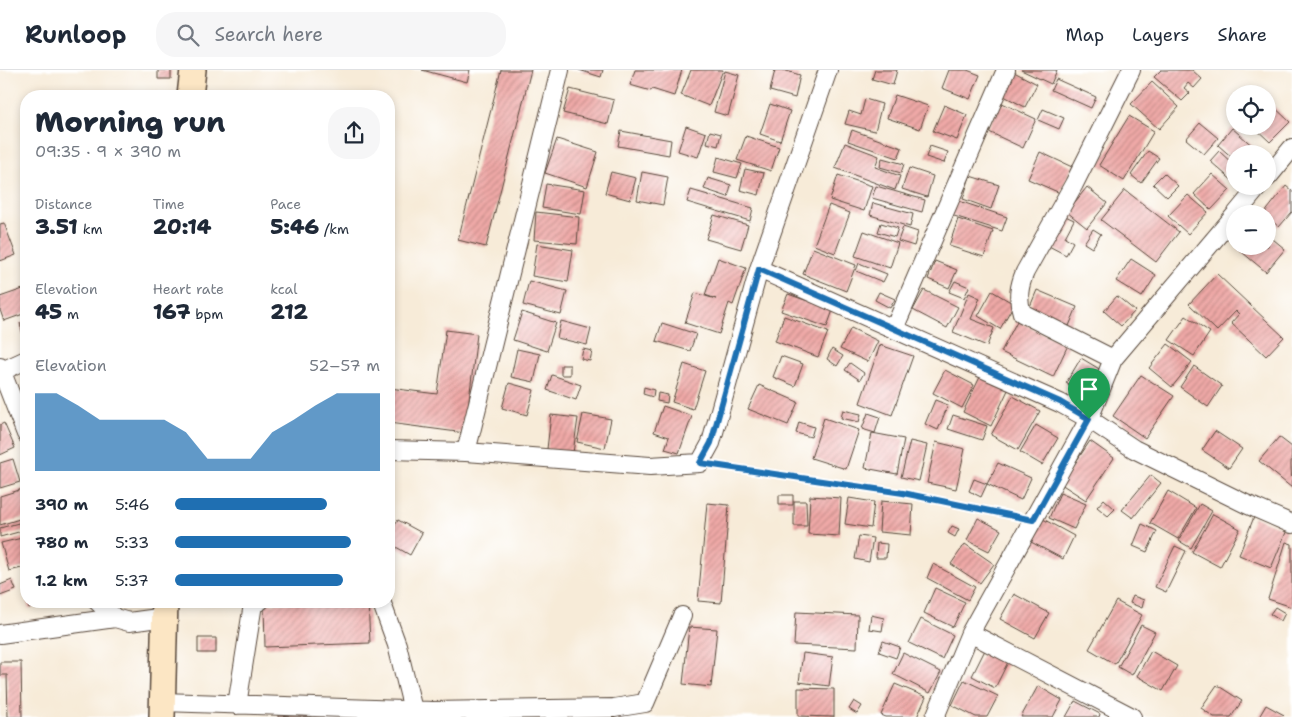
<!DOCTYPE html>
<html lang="en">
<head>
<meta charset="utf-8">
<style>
	body { margin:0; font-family:"Shantell Sans",sans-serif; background:#f6f6f7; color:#1f2937; height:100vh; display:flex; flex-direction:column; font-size:19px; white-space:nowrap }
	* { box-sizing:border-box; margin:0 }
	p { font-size:16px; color:#747a83 }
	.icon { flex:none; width:28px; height:28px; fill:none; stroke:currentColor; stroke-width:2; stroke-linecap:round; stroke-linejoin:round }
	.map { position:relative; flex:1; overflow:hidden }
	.details { position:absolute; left:20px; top:20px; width:375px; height:518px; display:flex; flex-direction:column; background:#fff; border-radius:20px; box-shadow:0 2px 8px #0003 }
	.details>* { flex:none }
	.fabs { position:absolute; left:1226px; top:15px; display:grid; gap:10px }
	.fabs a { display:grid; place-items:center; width:50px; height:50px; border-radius:50%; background:#fff; box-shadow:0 2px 8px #0003; font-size:25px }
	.pin { position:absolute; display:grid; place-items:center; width:42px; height:42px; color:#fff; margin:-51px -21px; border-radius:50% 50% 50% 0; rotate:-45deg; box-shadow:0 0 5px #0007 }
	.pin .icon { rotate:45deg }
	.round { display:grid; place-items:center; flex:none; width:52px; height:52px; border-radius:20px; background:#f6f6f7 }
	.overview { display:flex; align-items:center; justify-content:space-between; height:85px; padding:0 15px }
	h1 { font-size:28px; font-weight:800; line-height:38px }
	.metrics { display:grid; grid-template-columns:repeat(3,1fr); gap:8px; height:85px; padding:5px 15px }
	.metrics div { display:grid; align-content:center }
	.metrics b { font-size:21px; font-weight:800 }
	.metrics small { font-size:14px; font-weight:400 }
	.metrics p { font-size:14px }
	.chart { height:140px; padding:10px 15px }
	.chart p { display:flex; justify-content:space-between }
	.chart svg { width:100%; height:90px; margin-top:5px; fill:#1f6fb2; opacity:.7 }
	ul { padding:0 15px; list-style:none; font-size:16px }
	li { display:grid; grid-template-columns:80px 60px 1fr; align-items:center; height:38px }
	li i { height:12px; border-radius:6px; background:#1f6fb2 }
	header { display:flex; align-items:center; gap:30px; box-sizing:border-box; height:70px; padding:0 25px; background:#fff; border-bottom:1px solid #e0e1e3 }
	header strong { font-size:24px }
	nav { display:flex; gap:28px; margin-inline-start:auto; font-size:18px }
	.search { width:350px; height:45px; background:#f6f6f7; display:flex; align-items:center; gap:12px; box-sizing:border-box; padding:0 18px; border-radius:20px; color:#747a83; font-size:19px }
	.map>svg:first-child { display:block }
</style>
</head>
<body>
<header>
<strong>Runloop</strong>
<div class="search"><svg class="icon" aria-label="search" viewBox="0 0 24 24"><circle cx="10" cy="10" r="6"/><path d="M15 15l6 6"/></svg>Search here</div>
<nav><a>Map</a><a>Layers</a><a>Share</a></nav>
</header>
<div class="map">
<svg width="1292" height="647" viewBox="0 0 1292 647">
	<defs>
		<pattern id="building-hatch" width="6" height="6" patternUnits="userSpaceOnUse" patternTransform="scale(1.25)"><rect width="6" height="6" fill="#efa9a7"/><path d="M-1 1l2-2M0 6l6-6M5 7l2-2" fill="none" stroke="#c38a87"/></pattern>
	</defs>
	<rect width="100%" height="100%" fill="#fff"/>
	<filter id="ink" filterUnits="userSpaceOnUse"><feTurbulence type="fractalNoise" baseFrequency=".02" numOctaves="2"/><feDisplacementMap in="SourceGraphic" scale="10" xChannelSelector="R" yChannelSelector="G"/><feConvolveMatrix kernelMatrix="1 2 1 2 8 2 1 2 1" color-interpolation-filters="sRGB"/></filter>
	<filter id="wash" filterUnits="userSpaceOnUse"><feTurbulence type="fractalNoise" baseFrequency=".0096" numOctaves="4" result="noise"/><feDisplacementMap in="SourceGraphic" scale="20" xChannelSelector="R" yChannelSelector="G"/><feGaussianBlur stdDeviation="1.12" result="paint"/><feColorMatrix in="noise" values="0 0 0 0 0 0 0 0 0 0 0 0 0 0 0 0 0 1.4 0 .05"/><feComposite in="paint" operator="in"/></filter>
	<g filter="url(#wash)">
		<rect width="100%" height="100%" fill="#f7ebd8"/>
		<g id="blocks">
			<!-- building -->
			<path fill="url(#building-hatch)" d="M158,0H171V9H158Z
				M422,0H470L467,12Z
				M501,0H531L486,177L458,170Z
				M579,0H603L601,7Z
				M635,0H682L674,26L652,19L651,21L630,15Z
				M691,0H723L709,36L681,25Z
				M775,0H783L800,5L795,28L770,21Z
				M875,0H897L893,15L872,9Z
				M949,0H967L980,5L970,29L942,18Z
				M1021,0H1057L1051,14Z
				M1161,0H1192L1202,9L1194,18L1188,13L1184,18L1190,23L1182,31L1154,7Z
				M725,1L739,5L728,46L714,42Z
				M1014,2L1037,14L1025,37L1002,25Z
				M1056,9L1096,27L1091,38L1051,20Z
				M1152,12L1179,37L1159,59L1131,34Z
				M570,19L614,30L608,54L563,43Z
				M895,25L928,36L920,59L887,48Z
				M865,29L882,34L875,61L845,54L849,41L861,45Z
				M1268,31L1290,52L1270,72L1253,56H1268Z
				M1000,32L1036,49L1023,78L987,61Z
				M770,34L790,41L780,71L760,64Z
				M944,35L967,45L957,70L933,61Z
				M1043,39L1064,48L1059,59L1038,50Z
				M1129,46L1154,61L1124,111L1099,95Z
				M1200,53L1218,68L1204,84L1186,69Z
				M686,56L706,63L698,87L678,81Z
				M1232,58L1262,84H1235V90L1218,75Z
				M852,60L902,78L898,88L848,71Z
				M621,61L671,70L669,85L618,76Z
				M710,61L721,64L718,76L707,73Z
				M746,66L779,77L771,101L737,90Z
				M557,69L598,82L587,117L545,103Z
				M845,73L879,86L875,97L900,106L895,120L835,98Z
				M930,76L948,82L944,93L926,87Z
				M1148,81L1159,88L1141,113L1131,105Z
				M1219,81L1235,96V113L1210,91Z
				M1040,82L1072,97L1060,123L1028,109Z
				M718,87L742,94L737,108L714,102Z
				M882,88L904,94L901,103L880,97Z
				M909,98L933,106L927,127L902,119Z
				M745,99L764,103L759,125L740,120Z
				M611,102L636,108L630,130L605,123Z
				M642,102L668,107L663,135L637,130Z
				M1164,103L1178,116L1167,127L1153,114Z
				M1212,104L1230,120L1211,140L1194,124Z
				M838,105L872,116L864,141L830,130Z
				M970,106L999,115L991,139L963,129Z
				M708,108L731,115L728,127L704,119Z
				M546,114L585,120L581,144L542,138Z
				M876,116L925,130L922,142L872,128Z
				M1286,116L1292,121V142L1279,157L1268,148V144H1264Z
				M1087,117L1107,133L1087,158L1067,142Z
				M691,120L753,138L750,151L687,132Z
				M1125,120L1179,162L1156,192L1101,150Z
				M1188,125L1208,142L1188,164L1168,146Z
				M956,130L1007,147L1002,161L951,145Z
				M873,133L913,144L910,157L870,145Z
				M829,135L850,143L835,183L814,175Z
				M536,142L579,147L577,174L534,170Z
				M1061,144L1074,150L1065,167L1073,172L1066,185L1045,174Z
				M714,145L748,155L741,179L706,169Z
				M958,149L993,161L984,187L949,176Z
				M4,153L16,185L0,191V154Z
				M881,153L898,158L895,167L878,162Z
				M903,157L918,162L914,176L898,171Z
				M1093,159L1101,164L1092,178L1084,173Z
				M864,161L898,173L890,198L855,186Z
				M1268,165L1285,179L1266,202L1237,178L1238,176H1268Z
				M537,174L573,180L568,212L532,206Z
				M813,178L856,195L846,221L803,204Z
				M718,188L746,198L733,235L729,233L719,264L685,253L695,223L716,229L705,225Z
				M1131,189L1156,205L1142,227L1116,211Z
				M935,191L957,200L949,218L928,209Z
				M859,193L887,204L883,212L856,201Z
				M1217,204L1284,267L1266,286L1231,253L1239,244L1236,241L1217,261L1189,234Z
				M529,211L567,221L561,245L523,235Z
				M955,211L969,217L964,228L949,222Z
				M26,218V243L4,251L0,240V227Z
				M924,220L958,237L947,258L913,240Z
				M1037,220L1077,237L1069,256L1029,239Z
				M992,221L1014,234L1000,259L978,246Z
				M879,222L895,229L890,238L875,230Z
				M969,223L980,228L971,249L994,258L987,276L953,262Z
				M788,224L833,240L827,257L781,241Z
				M1117,226L1135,241L1121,256L1104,241Z
				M522,242L556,253L547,281L513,270Z
				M784,246L828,262L818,287L775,271Z
				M1186,246L1210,262L1194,286L1169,270Z
				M561,251L591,259L587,275L557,268Z
				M1017,251L1068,275L1053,307L1001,282Z
				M26,252V272L25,273L20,253Z
				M662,253L696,264L690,281L656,271Z
				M851,258L878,271L868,292L840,279Z
				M446,260L477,264L465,363L389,353V318L437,324Z
				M1168,274L1192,292L1172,317L1149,298Z
				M880,275L913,286L892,345L860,333Z
				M517,279L540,284L534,312L511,307Z
				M583,279L592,281L590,291L581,289Z
				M832,279L843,286L837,296L827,289Z
				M781,286L803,294L795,316L773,307Z
				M1081,288L1101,300L1086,325L1066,313Z
				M850,293L864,303L860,310L845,300Z
				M684,294L705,301L693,339L672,332Z
				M561,295H570V305H561Z
				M1194,296L1222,316L1208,337L1180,317Z
				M945,300L974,315L962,338L933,323Z
				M552,305L581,315L576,330L547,320Z
				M1141,305L1174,326L1145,368L1113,346Z
				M980,307L1008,320L991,356L963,342Z
				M509,313L534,320L527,345L502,338Z
				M759,315L798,332L788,355L748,339Z
				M644,317L654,320L653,327L643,324Z
				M658,323L668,325L667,333L657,331Z
				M1013,326L1040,341L1018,380L991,365Z
				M935,330L948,335L938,360L925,354Z
				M663,336L692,346L679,383L665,379L669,367L654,362Z
				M843,340L861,344L859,352L841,348Z
				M868,343L880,347L875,363L862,359Z
				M583,344L611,349L605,378L577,372Z
				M551,345L578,348L573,383L547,379Z
				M953,345L987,356L982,370L948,359Z
				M824,348L859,360L846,399L811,388Z
				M799,352L814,357L811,367L796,363Z
				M4,353L15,378L0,385V355Z
				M1036,355L1058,368L1042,395L1020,382Z
				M1215,361L1242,379L1229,398L1202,380Z
				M872,363L904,369L897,404L865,398Z
				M1279,367L1292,377L1291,395L1292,418L1259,391Z
				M910,371L927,375L919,411L901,407Z
				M1090,371L1114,388L1086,430L1061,414Z
				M936,372L965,379L956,419L927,413Z
				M13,389L20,412L0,418V393Z
				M998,393L1031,408L1021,430L987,414Z
				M1151,405L1161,413L1133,448L1122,440Z
				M974,409L987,414L981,427L969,421Z
				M26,418V447L0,455V426Z
				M1168,421L1196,438L1178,469L1150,453Z
				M1060,423L1086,434L1074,459L1049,448Z
				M779,425H793V435H779Z
				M810,426L841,428L839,466L808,464Z
				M849,428L874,432L871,458L845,454Z
				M1104,429L1115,439L1108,446L1097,437Z
				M794,431H806L807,456H794Z
				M881,431L913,434L911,465L879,462Z
				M707,433L729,435L721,533L698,531Z
				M1200,434L1212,441L1191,478L1179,471Z
				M1213,444L1240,459L1220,497L1192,482Z
				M1254,447L1287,460L1271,498L1239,485Z
				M978,448L1001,460L989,481L967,470Z
				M1043,449L1074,466L1063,489L1031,472Z
				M398,450L422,463L410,485L389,473V467Z
				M26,451V460L0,467V458Z
				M1142,454L1157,461L1147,482L1133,476Z
				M952,456L959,459L955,467L948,463Z
				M859,466L873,468L869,492L855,489Z
				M26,467V497L9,501L1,473Z
				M1286,472L1292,474V537L1268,529Z
				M877,473L887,474L886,488H876Z
				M965,474L994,494L980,513L951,494Z
				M1175,476L1186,481L1166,522L1155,517Z
				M933,494L975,517L968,530L927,508Z
				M12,510L16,520L0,526V515Z
				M935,518L965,532L953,557L924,543Z
				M1014,524L1049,543L1035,568L1000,549Z
				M1133,526L1144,530L1142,538L1130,533Z
				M27,531H52V532L29,538Z
				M368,531L370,573L265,577L264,534Z
				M1116,531L1142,545L1115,594L1089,579Z
				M1275,537L1285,543L1281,551L1270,544Z
				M796,542L858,545L857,578L794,575Z
				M871,545L884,548L882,561L869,559Z
				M921,549L953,565L942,589L909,573Z
				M1141,555L1155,562L1132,605L1118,597Z
				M689,557L717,559L711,617L683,614Z
				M198,568H216V583H198Z
				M883,571L900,577L896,588L879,582Z
				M985,580L1008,592L995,618L972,606Z
				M1151,581L1177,596L1163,621L1137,606Z
				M803,583L833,587L829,616L799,612Z
				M903,583L941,602L930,623L893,604Z
				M0,592H21L22,647H8L7,605H0Z
				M964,610L998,626L987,647H976L952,635Z
				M895,614L926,627L917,647H886L881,645Z
				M1217,615L1242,631L1231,647H1214L1201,638Z
				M1038,616L1062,630L1053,647H1021Z
				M798,618L834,619V647L798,646Z
				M854,631L862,636L857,644L849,639Z
				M1075,631L1100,644L1099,647H1066Z
				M1266,635L1284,645L1282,647H1259Z
				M278,645H312V647H278Z"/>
		</g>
	</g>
	<g filter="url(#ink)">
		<use href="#blocks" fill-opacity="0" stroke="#57473a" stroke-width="1"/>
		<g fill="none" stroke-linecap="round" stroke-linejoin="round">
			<defs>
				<path id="street" d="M1268,107L1292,78
					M1236,144L1259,116
					M759,199L1060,333L1089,349L1134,379L1246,434L1292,454
					M894,259L1006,0
					M1113,289L1022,243C1017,228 1019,216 1025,202L1074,114L1131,0
					M0,297L26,364
					M0,302L26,290
					M389,380L466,382L650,396L700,393L711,373L759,199L828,0
					M466,382L560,0
					M97,531L115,548L129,552L165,547
					M381,531L397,575L413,640
					M970,563L1132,647
					M0,564L115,548
					M162,632L433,641L614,638L645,633L682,546
					M237,635L253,534L260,531
					M935,647L970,563L1089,349L1113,289L1235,145"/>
				<path id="secondary" d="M190,26L193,0
					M162,647L165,531"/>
			</defs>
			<!-- street casing -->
			<use href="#street" stroke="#57473a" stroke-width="20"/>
			<!-- secondary casing -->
			<use href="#secondary" stroke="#57473a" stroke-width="28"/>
			<!-- path -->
			<path stroke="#57473a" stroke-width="3" stroke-dasharray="4 4" stroke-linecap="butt" d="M718,396L903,423L1015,446"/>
			<!-- street -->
			<use href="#street" stroke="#fff" stroke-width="18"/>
			<!-- secondary -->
			<use href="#secondary" stroke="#fce6c4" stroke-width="25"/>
		</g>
	</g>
	<g fill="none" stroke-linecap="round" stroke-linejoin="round" filter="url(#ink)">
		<defs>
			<path id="route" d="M759,199L1060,332L1089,349L1033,450L903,423L700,393L711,373Z"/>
		</defs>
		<!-- route casing -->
		<use href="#route" stroke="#fff" stroke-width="10"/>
		<!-- route -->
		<use href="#route" stroke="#1f6fb2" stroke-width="6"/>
	</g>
</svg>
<div class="fabs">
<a><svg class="icon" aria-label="locate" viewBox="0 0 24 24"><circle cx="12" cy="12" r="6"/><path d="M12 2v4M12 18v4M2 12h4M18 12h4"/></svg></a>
<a>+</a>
<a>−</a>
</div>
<div class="pin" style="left:1089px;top:349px;background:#1e9e55"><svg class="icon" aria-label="arrive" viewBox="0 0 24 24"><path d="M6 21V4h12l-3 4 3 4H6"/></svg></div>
<section class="details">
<div class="overview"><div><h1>Morning run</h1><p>09:35 · 9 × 390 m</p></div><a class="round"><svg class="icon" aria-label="share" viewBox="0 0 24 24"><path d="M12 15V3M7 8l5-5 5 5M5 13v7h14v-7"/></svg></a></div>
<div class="metrics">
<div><p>Distance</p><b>3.51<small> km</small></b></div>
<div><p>Time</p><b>20:14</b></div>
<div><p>Pace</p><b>5:46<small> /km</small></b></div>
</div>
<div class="metrics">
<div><p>Elevation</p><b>45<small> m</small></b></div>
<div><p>Heart rate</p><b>167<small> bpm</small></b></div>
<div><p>kcal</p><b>212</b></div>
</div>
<div class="chart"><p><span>Elevation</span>52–57 m</p>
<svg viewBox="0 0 160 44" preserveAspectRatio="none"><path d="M0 44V6L10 6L20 12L30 19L40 19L50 19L60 19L70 25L80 38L90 38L100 38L110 25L120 19L130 12L140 6L150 6L160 6V44z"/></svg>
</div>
<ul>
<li><b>390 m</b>5:46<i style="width:74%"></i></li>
<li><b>780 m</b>5:33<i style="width:86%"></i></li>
<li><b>1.2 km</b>5:37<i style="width:82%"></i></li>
</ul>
</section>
</div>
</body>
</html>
